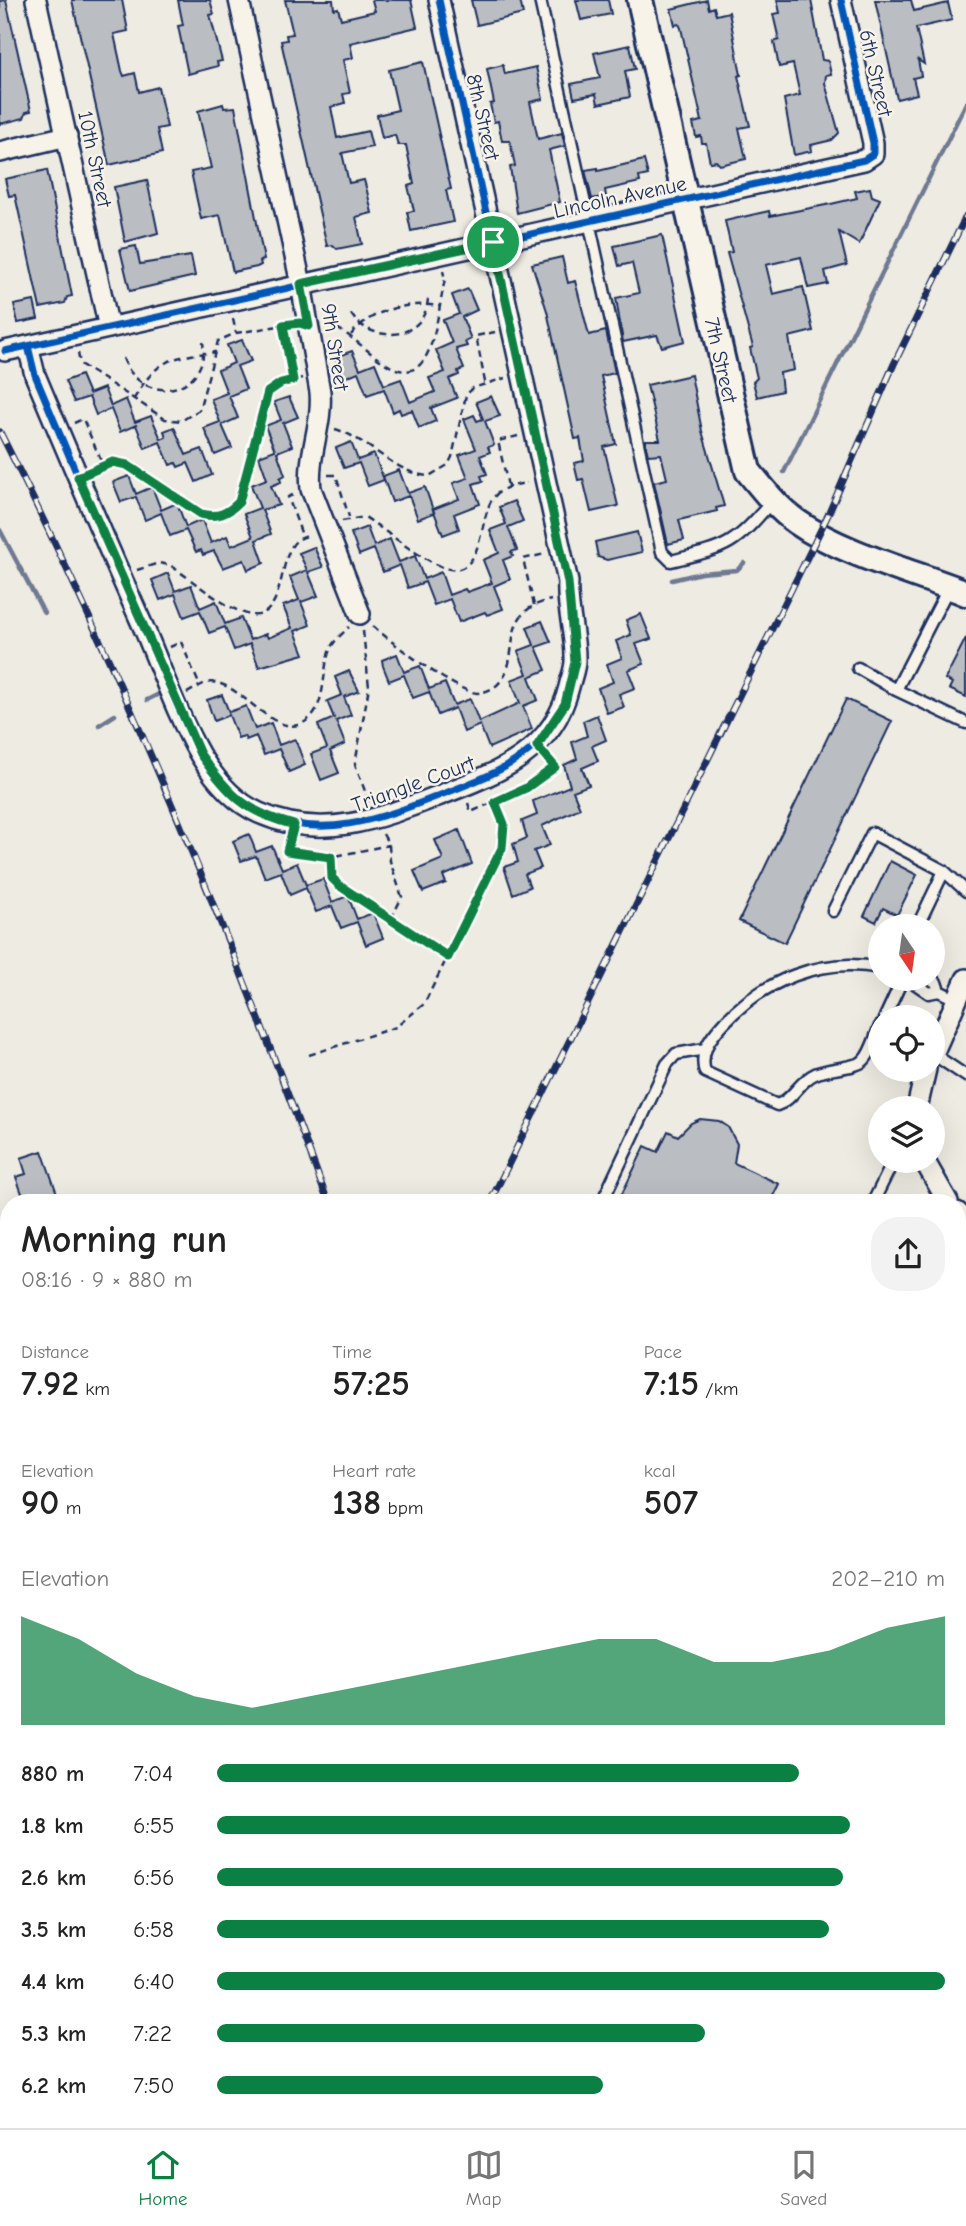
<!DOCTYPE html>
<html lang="en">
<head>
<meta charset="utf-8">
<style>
	body { margin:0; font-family:"Comic Neue",sans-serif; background:#f2f2f2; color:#222; height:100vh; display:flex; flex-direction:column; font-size:26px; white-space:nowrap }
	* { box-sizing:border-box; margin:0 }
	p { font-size:23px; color:#767676 }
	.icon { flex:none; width:38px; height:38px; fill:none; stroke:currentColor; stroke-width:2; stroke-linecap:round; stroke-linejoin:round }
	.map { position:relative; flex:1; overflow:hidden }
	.drawer { position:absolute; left:0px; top:1194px; width:966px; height:934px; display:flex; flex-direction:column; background:#fff; border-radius:28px 28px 0 0; box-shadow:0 7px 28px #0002 }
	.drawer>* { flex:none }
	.needle { width:46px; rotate:167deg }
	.tools { position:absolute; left:868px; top:914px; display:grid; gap:14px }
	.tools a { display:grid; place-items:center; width:77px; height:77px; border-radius:50%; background:#fff; box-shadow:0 7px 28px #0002; font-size:35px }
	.pin { position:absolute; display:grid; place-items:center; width:60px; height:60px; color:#fff; margin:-30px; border:4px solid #fff; border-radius:50%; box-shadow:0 2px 7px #0007 }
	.round { display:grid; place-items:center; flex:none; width:74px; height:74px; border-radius:28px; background:#f2f2f2 }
	.summary { display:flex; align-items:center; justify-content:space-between; height:119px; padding:0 21px }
	h1 { font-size:38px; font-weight:700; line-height:52px }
	.figures { display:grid; grid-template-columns:repeat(3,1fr); gap:10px; height:119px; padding:7px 21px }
	.figures div { display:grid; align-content:center }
	.figures b { font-size:35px; font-weight:700 }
	.figures small { font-size:19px; font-weight:400 }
	.figures p { font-size:19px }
	.chart { height:196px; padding:14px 21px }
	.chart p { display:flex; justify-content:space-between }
	.chart svg { width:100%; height:126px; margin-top:7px; fill:#0b8043; opacity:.7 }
	ul { padding:0 21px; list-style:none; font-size:23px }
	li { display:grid; grid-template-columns:112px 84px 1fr; align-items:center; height:52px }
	li i { height:18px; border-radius:9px; background:#0b8043 }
	.tab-bar { display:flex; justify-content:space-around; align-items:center; height:98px; border-top:2px solid #e0e0e0; background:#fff; font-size:19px; color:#767676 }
	.tab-bar a { display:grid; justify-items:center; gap:4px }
	.tab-bar .selected { color:#0b8043 }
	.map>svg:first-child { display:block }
</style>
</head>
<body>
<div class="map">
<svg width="966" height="2128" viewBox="0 0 966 2128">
	<rect width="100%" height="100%" fill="#eeebe2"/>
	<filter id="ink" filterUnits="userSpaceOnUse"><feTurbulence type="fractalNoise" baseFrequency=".0143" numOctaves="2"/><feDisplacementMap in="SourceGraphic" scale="14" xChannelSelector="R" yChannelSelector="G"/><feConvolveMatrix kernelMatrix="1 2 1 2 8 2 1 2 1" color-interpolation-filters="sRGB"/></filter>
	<g filter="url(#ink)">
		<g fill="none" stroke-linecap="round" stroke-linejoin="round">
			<!-- stream -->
			<path stroke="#6e7992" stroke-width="4.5" d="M784,472L966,103
				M0,530L44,613
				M672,580L701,573L737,570L744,563
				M147,700L157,695
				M99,725L115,715"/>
		</g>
		<!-- building -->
		<path fill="#babdc2" stroke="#1b2f5e" stroke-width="2" d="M6,0L31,111L26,112L24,118L0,124V1Z
			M72,0H122L128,31L114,34L122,71L124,76L135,73L139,92L158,87L167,127L157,129L162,153L109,165Z
			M178,0H210L214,14L210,15L222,61L217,62L218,66L188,74L178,26L183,25Z
			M285,0H333L334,9L338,8L341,19L375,11L372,0H411L417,27L350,43L353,58L343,60L350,93L343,94L345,103L331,107L337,138L368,131L372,147L342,153L349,183L364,180L367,191L372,213L356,217L362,244L337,249L333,245L327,246L281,41L287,40L286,35L293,34Z
			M471,0H520L523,14L477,25Z
			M576,0H608L611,14L581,20Z
			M707,0L709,9L714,7L716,15L729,12L741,75L738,76L750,126L739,128L746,159L720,165L716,161L710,162L706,143H702L701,136L696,137L693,123L702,121L681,28L679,24L675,25L671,9Z
			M777,0H811L822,60L828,61L831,74L826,75L825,83L839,133L832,140L811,145L812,151L794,155L784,99L800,95L793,64L779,67L774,42L779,40L773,14L780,13Z
			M875,0H911L914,11L948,3L952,20L916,28L924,64L918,60L921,76L913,78L917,94L897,99Z
			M630,45L635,69L625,71L630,97L598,104L596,94L574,98L571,84L600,78L594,53Z
			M423,62L451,189L446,190L453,222L411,231L407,212L414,211L408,186L414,184L406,145H398L395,135L382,138L377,115L398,110L389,70Z
			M503,65L505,74L536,67L543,99L530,102L538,139L562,133L565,146L549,150L560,202L517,213L510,167L515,166L510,141H502L498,121L494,122L490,104L494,103L487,69Z
			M223,104L224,108L235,107L264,260L260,261L261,265L257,267L233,272L220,215L201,219L191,172L211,168L198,111Z
			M644,160L648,175L639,177L640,182L605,190L606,196L592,199L585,170L598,168V171Z
			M47,170L72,296L67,297L65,303L40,308L15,195L9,196L5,179Z
			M147,180L158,233L125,242L114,187Z
			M870,188L872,196L880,199L859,244L839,232L847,265L825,271L828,284L808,288L801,257L766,265L773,294L803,287L813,331L789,337L794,370L780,373L782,391L757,397L753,382L757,378L750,348L753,347L727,253L732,252L725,221L769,211L770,216L831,204L857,198L855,191Z
			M662,235L685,341L662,347L657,335L623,342L616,298L639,293L632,263L619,266L614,246Z
			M136,246L140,264L191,256L195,276L130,291L120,249Z
			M562,257L568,283L575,281L589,335L606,331L615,373L601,376L616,444L604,447L618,506L591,512L583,479L578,480L574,463L584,461L580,438L575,439L547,311L532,264Z
			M468,289L477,310L462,317L471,339L465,342L467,346L456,349L464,369L458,371L459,375L449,379L457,398L431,408L436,421L419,428L412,410L401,414L399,409L393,412L384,389L367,395L358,372L344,378L335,357L352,351L360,369L375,363L384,385L401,379L410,402L435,392L429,378L445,372L436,350L452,343L443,320L459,314L452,295Z
			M34,301L38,319L18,323L14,305Z
			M242,340L251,361L237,366L246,389L229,396L238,418L222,425L232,448L215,455L204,428L220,422L211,399L227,393L218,370L234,363L227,345Z
			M81,375L89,394L104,388L111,406L126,399L135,422L151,416L161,439L166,437L164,431L174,427L186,455L202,449L212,475L196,482L188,463L178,467L176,463L170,465L160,442L145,448L136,425L120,432L111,409L96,415L89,397L74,402L65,381Z
			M691,375L702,431L724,506L716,508L717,511L679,520L684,540L668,544L654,482L667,479L661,454L648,455L646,447V440H660L647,385Z
			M491,396L500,416L485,421L494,445L488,447L490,452L480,456L487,474L481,476L483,481L473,484L480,504L454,514L459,529L443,535L433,509L459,499L453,483L468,478L459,455L476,449L464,419L474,415L477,421L483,419L476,402Z
			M289,397L298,417L283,423L292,446L277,452L285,475L280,478L281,482L271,486L279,505L262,510L271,534L256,540L264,563L248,570L244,560L223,568L214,551L203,555L201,550L196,552L186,530L170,536L161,513L145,520L136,497L121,502L113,482L129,476L136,494L152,487L161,510L177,503L186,527L202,520L211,543L227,536L231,546L253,537L244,514L260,508L251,485L267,479L259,456L275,450L265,426L281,420L274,402Z
			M351,442L358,460L374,454L384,480L368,486L359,463L344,468L336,448Z
			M399,470L409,496L392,502L383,476Z
			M425,487L434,513L418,519L408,493Z
			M514,501L523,521L508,527L517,550L511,552L513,556L503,560L510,579L494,586L503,609L487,615L485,612L459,622L450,599L434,605L425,582L408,588L400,565L383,572L374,549L359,555L351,533L367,527L374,546L390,539L399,562L415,556L424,579L441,572L449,595L465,589L467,592L492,583L483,560L499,553L490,530L506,524L499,507Z
			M637,532L642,552L607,560L598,557L595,542Z
			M314,547L323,567L308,572L318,596L301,602L310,625L295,631L304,654L259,667L250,644L234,650L225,627L209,633L200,611L184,617L175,594L160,600L152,580L168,573L175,591L191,585L200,608L216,601L225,624L241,618L250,640L266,634L268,638L292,628L283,606L299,600L290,577L307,570L299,553Z
			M641,614L651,639L636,644L644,664L628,670L635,688L619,694L624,707L607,713L598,688L613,682L607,664L622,658L616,641L631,635L626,620Z
			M542,621L551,642L536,647L546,670L529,677L538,700L523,706L532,729L489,748L480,725L464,732L455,708L438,715L429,692L413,698L404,675L389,681L383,666L382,660L397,654L404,672L420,666L429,689L445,683L454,705L470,699L479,722L520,703L511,680L527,674L518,651L534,645L527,627Z
			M966,638V697L949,689L952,683L945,679Z
			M349,671L359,691L344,697L351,715L336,721L345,744L330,751L339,773L321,780L311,754L327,748L318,725L334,718L327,701L342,695L335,677Z
			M222,695L229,712L246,706L255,729L271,723L279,745L295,739L305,765L289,772L279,749L264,755L256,736L246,740L244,736L238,738L229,715L214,721L207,700Z
			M846,699L892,721L785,943L739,921Z
			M597,715L606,740L592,746L598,761L582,768L589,785L573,791L580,808L542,826L550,845L534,851L541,868L525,874L530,887L513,894L504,867L518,862L513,844L527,838L522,821L537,815L533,801L570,786L564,765L577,759L572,742L587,736L583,721Z
			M459,830L472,864L443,876L446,883L423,892L414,871L443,859L435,840Z
			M249,834L256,852L272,846L282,869L297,863L306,885L323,879L332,902L348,896L357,919L373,913L383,938L366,945L357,922L341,928L332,906L316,912L306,888L290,895L281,872L265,878L256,856L241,861L233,841Z
			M890,861L917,875L897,915L883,908L876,922L864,916Z
			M700,1119L719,1121L728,1127L737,1144L734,1163L779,1184L770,1202H618L645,1146L658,1152L668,1131L678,1136L691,1123Z
			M42,1151L60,1202H25L16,1177L26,1174L21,1158Z"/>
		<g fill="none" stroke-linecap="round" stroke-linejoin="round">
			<defs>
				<path id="service" d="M540,0L662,552L671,561C728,547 733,547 772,501
					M949,587L896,690L966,723
					M858,668L896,690
					M833,911L872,833L944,871L966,891
					M918,925L944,871
					M880,968C822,956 762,981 723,1024C710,1038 699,1053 705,1072L777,1105C793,1100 799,1081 815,1074C827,1068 856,1068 863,1061C871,1054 875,1037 880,1026
					M907,978L929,993L939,991L957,1000
					M928,978L936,982L939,991
					M885,1017L903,978
					M933,1054L966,1076
					M602,1202L667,1064L676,1054L705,1049
					M873,1202L894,1160
					M957,1281L966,1275
					M957,1486L966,1478
					M295,2119V2128
					M365,2119V2128
					M439,2119L440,2128
					M493,2119V2128"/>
				<path id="minor" d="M36,0L109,328
					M239,0L301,284L320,392C323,425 307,456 311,489L360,614
					M0,152L67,136
					M28,346L35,375C71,461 108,548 146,633C163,673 178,717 200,755C214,778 234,802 259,813C324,842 381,818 443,794C500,772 553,752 569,687C571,678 575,669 575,661C576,634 566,609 568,582L439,0
					M5,351L864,160L873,154V143L841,0
					M933,1054L966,979
					M917,1108L926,1069
					M924,1160L948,1202
					M957,1212L966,1221
					M957,1913L966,1911
					M0,1975L9,1973
					M957,2098L966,2096
					M69,2119L71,2128
					M828,2128L866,2119"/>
				<path id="tertiary" d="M640,0L748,471C763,489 777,508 797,522C841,553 915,573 966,593"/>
			</defs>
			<!-- service casing -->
			<use href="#service" stroke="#1b2f5e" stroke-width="15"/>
			<!-- minor casing -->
			<use href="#minor" stroke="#1b2f5e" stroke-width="24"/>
			<!-- tertiary casing -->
			<use href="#tertiary" stroke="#1b2f5e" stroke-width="30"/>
			<!-- path -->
			<path stroke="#1b2f5e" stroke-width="2.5" stroke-dasharray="7 5" stroke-linecap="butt" d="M351,314C371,345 427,341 428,297
				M233,319L236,333
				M283,325L293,379
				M325,325C355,326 400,400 425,358C436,340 440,301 445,279L443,271
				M351,335C370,310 408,301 439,306
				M78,353L80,364L165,419L181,421L199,410L218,341L236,333L291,324
				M123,358C142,409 210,393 203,342
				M485,382L476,336L495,332
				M134,399C157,358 172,357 215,352
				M74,423L83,419L103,465
				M335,429C367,438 397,475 429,476L448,465L452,457L466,395L473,388L505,378
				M93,469L113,462L127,465L201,514C218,518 227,514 239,502L268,392L281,383L302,378
				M328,475H336L349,517
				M508,486L498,441L518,436
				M293,495L288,497L303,538
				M342,521L365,517C389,533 412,553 438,565C484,588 478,518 493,498C502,487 514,485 527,483
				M137,570L159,563L170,565C192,580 215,600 239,611C284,633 278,565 292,546C296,539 302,538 310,535
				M534,605L523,559L545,554
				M373,626C391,642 454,691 477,693C484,693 492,689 497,685C525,658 494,612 551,600
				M363,631L369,687L355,764L369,802
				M170,647L181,642L200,686
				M187,693C193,690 200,685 206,683C236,675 271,737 301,724C329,711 320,671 331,647C335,640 343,633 349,627
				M468,803L471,812L526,788L555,767L547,758
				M383,834L389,845L390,861L402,897L391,919
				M290,842L287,851L331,857L389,845
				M331,857L333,879L340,886L448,957
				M309,1055L396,1027L424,1004L502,848L504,824L495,802"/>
			<!-- service -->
			<use href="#service" stroke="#f7f3e8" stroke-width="10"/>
			<!-- minor -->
			<use href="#minor" stroke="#f7f3e8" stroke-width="19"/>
			<!-- tertiary -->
			<use href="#tertiary" stroke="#f7f3e8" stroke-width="24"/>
			<defs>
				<path id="rail" d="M0,432C126,681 232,940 328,1202
					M490,1202L828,515L894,364L966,216
					M957,1681L966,1673
					M206,2119L207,2128
					M572,2119L574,2128
					M584,2119L585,2128
					M641,2128L642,2119"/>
			</defs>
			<!-- rail casing -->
			<use href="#rail" stroke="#1b2f5e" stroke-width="7"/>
			<!-- rail -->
			<use href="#rail" stroke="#f7f3e8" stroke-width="4.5" stroke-dasharray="13" stroke-linecap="butt"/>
			<defs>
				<path id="cycleway" d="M28,346L35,375C71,461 108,548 146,633C163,673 178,717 200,755C214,778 234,802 259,813C324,842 381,818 443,794C500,772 553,752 569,687C571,678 575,669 575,661C576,634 566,609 568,582L439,0
					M5,351L864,160L873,154V143L841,0"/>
			</defs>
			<!-- cycleway casing -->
			<use href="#cycleway" stroke="#f7f3e8" stroke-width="11"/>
			<!-- cycleway -->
			<use href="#cycleway" stroke="#0057b8" stroke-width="7"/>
		</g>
	</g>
	<g fill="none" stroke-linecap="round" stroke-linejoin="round" filter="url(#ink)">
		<defs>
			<path id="route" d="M493,242L568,582L575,662L565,704L537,746L555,767L526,788L495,802L504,824L502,848L448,957L340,886L332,878L331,857L287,851L294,825C245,812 228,794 200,754L78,477L113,462L127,465L201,514C218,518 227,514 239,502L268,392L281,383L293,380L283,325L300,323L309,326L301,284Z"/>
		</defs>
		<!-- route casing -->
		<use href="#route" stroke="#fff" stroke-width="14"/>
		<!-- route -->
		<use href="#route" stroke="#0b8043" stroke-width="9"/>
	</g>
	<g text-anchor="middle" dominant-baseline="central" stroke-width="5" stroke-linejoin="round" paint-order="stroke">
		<!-- street labels -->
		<g font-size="21" fill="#1b2f5e" stroke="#f7f3e8">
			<text transform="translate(876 73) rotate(77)">6th Street</text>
			<text transform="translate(483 117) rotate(77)">8th Street</text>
			<text transform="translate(95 159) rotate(78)">10th Street</text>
			<text transform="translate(620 197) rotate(-12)">Lincoln Avenue</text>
			<text transform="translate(335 347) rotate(81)">9th Street</text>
			<text transform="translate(721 360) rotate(77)">7th Street</text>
			<text transform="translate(413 784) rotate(-20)">Triangle Court</text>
		</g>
	</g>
</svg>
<div class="tools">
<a><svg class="needle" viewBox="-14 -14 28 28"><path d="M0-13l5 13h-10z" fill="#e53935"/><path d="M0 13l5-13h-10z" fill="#767676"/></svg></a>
<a><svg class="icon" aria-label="locate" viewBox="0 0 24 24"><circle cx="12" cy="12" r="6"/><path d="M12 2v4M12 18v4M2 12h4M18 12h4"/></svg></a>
<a><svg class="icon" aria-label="layers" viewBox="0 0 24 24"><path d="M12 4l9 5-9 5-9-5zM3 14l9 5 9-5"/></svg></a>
</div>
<div class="pin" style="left:493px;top:242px;background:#1e9e55"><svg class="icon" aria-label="arrive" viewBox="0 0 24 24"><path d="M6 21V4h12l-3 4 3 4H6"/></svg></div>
<section class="drawer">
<div class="summary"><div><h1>Morning run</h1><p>08:16 · 9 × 880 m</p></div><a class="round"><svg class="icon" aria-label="share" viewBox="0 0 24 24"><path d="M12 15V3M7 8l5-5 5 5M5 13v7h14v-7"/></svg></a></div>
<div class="figures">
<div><p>Distance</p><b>7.92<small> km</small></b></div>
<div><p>Time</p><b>57:25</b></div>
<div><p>Pace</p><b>7:15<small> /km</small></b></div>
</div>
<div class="figures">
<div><p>Elevation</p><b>90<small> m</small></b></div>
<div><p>Heart rate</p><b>138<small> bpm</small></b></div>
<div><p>kcal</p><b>507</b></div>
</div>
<div class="chart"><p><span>Elevation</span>202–210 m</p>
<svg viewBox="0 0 160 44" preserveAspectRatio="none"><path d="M0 44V6L10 14L20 26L30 34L40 38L50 34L60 30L70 26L80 22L90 18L100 14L110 14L120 22L130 22L140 18L150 10L160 6V44z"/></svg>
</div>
<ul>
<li><b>880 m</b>7:04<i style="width:80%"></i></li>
<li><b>1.8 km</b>6:55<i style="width:87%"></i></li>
<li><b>2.6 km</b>6:56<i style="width:86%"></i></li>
<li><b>3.5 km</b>6:58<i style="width:84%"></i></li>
<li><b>4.4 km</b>6:40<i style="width:100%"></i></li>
<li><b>5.3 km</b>7:22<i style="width:67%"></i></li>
<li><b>6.2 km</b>7:50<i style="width:53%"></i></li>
</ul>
</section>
</div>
<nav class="tab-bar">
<a class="selected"><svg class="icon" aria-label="home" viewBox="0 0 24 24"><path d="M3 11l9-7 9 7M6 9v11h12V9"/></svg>Home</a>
<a><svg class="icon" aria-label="map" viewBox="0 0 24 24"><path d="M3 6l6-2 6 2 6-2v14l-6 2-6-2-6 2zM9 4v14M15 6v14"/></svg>Map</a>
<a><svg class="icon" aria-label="saved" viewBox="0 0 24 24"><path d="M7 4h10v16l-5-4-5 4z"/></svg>Saved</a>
</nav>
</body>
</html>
